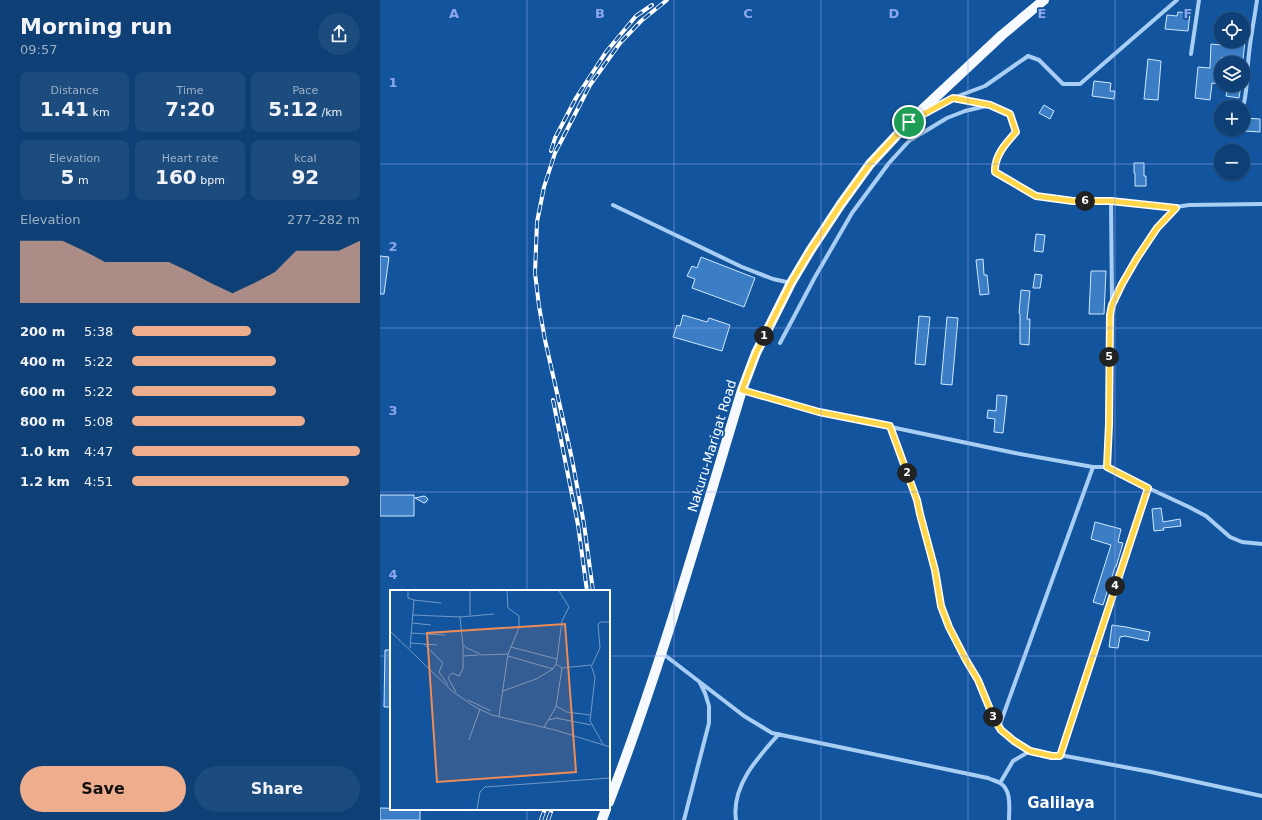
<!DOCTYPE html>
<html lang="en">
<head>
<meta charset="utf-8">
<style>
	body { margin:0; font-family:"DejaVu Sans",sans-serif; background:#1c4b7e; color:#f1f3f6; height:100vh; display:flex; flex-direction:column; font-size:15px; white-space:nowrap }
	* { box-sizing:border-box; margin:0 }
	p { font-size:13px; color:#9bafc5 }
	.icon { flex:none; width:22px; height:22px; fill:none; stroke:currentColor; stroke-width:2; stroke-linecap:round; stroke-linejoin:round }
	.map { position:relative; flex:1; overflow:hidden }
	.sheet { display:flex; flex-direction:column; background:#0e4076; width:380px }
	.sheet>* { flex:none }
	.fabs { position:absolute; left:834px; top:12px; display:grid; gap:8px }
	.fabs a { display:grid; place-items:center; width:36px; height:36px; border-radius:50%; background:#0e4076; box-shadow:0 1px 3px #0004,0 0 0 1px #2e5988; font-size:20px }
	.pin { position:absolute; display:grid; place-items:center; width:34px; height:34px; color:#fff; margin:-17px; border:2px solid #fff; border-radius:50%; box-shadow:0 1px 4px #0007 }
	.km { position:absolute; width:20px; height:20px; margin:-10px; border-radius:50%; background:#222; color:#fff; font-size:11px; line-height:20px; text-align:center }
	.round { display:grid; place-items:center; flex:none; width:42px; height:42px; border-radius:21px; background:#1c4b7e }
	.head { display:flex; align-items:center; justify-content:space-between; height:68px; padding:0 20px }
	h1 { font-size:22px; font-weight:800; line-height:30px }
	.figures { display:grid; grid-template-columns:repeat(3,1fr); gap:6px; height:68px; padding:4px 20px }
	.figures div { display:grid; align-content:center; border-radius:8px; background:#1c4b7e; text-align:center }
	.figures b { font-size:20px; font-weight:800 }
	.figures small { font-size:11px; font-weight:400 }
	.figures p { font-size:11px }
	.chart { height:112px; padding:8px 20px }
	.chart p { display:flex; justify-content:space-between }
	.chart svg { width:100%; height:72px; margin-top:4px; fill:#eead8d; opacity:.7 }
	.primary-button { display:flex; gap:8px; margin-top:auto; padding:8px 20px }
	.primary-button a { flex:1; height:46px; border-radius:24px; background:#eead8d; color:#111; font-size:16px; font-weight:800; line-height:46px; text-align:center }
	.primary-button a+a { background:#1c4b7e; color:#f1f3f6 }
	ul { padding:0 20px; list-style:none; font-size:13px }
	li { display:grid; grid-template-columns:64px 48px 1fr; align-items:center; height:30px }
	li i { height:10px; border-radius:5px; background:#eead8d }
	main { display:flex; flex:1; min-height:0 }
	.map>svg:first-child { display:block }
</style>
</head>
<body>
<main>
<section class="sheet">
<div class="head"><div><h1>Morning run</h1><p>09:57</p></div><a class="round"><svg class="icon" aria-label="share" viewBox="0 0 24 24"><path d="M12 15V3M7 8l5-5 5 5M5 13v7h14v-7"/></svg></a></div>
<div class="figures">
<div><p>Distance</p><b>1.41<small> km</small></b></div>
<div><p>Time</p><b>7:20</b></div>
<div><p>Pace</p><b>5:12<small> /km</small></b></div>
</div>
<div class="figures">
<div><p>Elevation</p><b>5<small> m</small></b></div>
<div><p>Heart rate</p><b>160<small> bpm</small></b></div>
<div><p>kcal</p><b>92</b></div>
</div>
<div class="chart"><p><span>Elevation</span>277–282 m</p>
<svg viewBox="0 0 160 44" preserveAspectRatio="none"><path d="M0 44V6L10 6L20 6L30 12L40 19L50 19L60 19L70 19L80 25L90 32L100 38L110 32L120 25L130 12L140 12L150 12L160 6V44z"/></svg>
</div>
<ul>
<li><b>200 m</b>5:38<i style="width:52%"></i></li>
<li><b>400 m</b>5:22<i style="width:63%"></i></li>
<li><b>600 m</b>5:22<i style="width:63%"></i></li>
<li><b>800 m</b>5:08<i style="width:76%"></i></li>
<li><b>1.0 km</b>4:47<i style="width:100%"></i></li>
<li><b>1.2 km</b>4:51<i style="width:95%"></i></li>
</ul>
<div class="primary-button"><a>Save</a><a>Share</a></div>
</section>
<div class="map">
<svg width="882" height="820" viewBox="0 0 882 820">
	<rect width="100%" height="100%" fill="#12559e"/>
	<!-- building -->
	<path fill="#3b7ec5" stroke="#d1e7fe" d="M798,12L810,13L808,31L785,29L787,15L797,16Z
		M851,41H865L863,59L841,58V84L832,83L830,100L815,98L818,67L830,68L831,44L851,46Z
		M768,59L781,61L778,100L764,99Z
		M714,81L731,83L730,91H735L734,99L712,96Z
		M848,85H861L859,98L846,96Z
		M664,105L674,111L670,119L659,113Z
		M865,118L880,119V132L864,131Z
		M754,163H764V176H766V186H755V173H754Z
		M656,234L665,235L663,252L654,251Z
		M0,256L9,257L4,294H0Z
		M321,257L375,278L364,307L312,288L315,279L307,276L312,266L317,268Z
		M603,259L604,275H607L609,294L600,295L596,260Z
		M711,271H726L724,314H709Z
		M655,274L662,275L660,288H653Z
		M641,290L650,291L647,319H650L649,345L640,344V314L639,313Z
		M303,315L327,322L329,318L350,325L342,351L293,337L297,325L300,326Z
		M539,316L550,317L545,365L535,364Z
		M567,317L578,318L572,385L561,384Z
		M617,395L627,396L623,433L614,432L615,419L607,418L608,410L616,411Z
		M0,495H34V516H0Z
		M44,496L46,497L48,499L46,502L44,503L35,498Z
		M781,508L783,522L800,519L801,526L783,528L784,530L774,531L772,509Z
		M715,522L741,529L738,542L743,543L736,567H735L723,605L713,602L731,545L711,539Z
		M732,625L746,627L770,632L768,641L745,636L740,637L738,648L729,647Z
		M5,650H11V707H4Z
		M0,808L40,809V820H0Z"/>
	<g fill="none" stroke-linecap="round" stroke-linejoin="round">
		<!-- minor -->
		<path stroke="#a8cef4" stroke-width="4" d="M811,54L819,0
			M573,98L608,105
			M864,103C867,90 867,78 868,65C869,44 874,22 877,0
			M542,115L573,98L605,86L648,56L659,60L683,84H700L797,0
			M731,201L732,302
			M233,205L362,267L393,279L411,283
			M400,343L435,277L472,213L509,163L529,141L567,118L585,111L610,105L630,114L636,132C626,143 614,156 615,172L656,196L693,201H731L796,207
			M363,390L439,412L635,453L713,467H727L736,473L809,507L826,516L850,537L862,542L882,544
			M510,426L537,500L540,514L555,570L561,606L569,627L586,660L598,680L614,719L621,730L634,741L650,751
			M727,467L729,424L730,315L732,305L742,284L757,258L777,228L796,207L809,205L882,204
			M282,653L364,716L392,733L608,778C612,780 617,781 620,783C632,790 629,808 629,820
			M619,727L713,467
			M680,755L771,772L882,796
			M620,783L633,761L650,751L672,756L680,755L768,488
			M304,820L329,723V706L325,693L320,683
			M356,820C351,786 378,757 399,734"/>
		<!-- primary -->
		<path stroke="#f6faff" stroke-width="10" d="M229,802C281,667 320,528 362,390L376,353L411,283L430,251L461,204L490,164L529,122L622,35L664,0
			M222,820L226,809"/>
		<defs>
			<path id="rail" d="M171,151L175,138L196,98L226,52L256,16L272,5
				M173,400L198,525L207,591
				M213,591L204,524L192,459L165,340L159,306L155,273L157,222L164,187L175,153L210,85L240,43L261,21L287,0
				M161,820L165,809
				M168,820L172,809"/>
		</defs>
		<!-- rail casing -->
		<use href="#rail" stroke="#fff" stroke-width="4"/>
		<!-- rail -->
		<use href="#rail" stroke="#12559e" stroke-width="2.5" stroke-dasharray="8" stroke-linecap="butt"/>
	</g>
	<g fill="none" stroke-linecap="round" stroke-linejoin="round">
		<defs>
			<path id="route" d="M573,98L610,105L630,114L636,132C626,143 614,156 615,172L656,196L693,201H731L796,208L777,228L757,258L742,284L732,305L730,315L729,424L727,467L768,488L680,756H672L650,751L634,741L621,730L614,719L598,680L586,660L569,627L561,606L555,570L540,514L537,500L510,426L439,412L362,390L376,353L411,283L430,251L461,204L490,164L529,122Z"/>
		</defs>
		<!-- route casing -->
		<use href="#route" stroke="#fff" stroke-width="8"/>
		<!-- route -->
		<use href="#route" stroke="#ffd54a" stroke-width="5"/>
	</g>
	<!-- grid -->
	<path fill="none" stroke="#8ea6ec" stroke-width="1" stroke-opacity="0.55" d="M147,0V591M294,0V820M441,0V820M588,0V820M735,0V820M0,164H841M863,164H882M0,328H882M0,492H882M0,656H11M229,656H882M147,809V820"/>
	<g text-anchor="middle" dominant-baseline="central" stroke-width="3.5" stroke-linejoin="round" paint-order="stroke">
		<!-- street labels -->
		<g font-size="13" fill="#fff" stroke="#12559e">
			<text transform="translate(332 446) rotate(-73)">Nakuru-Marigat Road</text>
		</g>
		<!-- quarter labels -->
		<g font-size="15" font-weight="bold" fill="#fff" stroke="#12559e">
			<text x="681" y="803">Galilaya</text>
		</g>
	</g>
	<!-- overview -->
	<g transform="translate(10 590)">
		<rect width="220" height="220" fill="#12559e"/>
		<path fill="none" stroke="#7199c5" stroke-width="1" d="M18,1V8L24,10L20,58M80,1V25M24,10L51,13M23,25L70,27L73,55L77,58L92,65L118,64M70,27L104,24M22,33L41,35M0,41L62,101L85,117L102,125L165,140L220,157M21,43L55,45M20,53L47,55M34,54L53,73L49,82L58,95M121,57L167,69L166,74L172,78M73,66L89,65M118,66L163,79M167,69L172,31L179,17L169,1M202,75L210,58L208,34L211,32H220M113,101L146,89L163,79L166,74M66,102L58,88L62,83L69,86L73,79V56M78,110L101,121M166,116L177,122L200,125M109,126L118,64L129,38V26L118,18L117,1M159,130L166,128L201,135M154,137L166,117L172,78L201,75L205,87L200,131L213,154M79,150L90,119M87,219L90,202L95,197L220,188"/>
		<path fill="#ef8b55" fill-opacity="0.15" stroke="#ef8b55" stroke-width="2" d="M175,34L186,182L47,192L37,43Z"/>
		<rect width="220" height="220" fill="none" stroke="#fff" stroke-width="2"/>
	</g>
	<g font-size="13" text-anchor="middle" font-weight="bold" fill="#8ea6ec" stroke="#12559e" stroke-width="3.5" stroke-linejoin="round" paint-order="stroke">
		<text x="74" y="18">A</text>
		<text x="220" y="18">B</text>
		<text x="368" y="18">C</text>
		<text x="514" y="18">D</text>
		<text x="662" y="18">E</text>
		<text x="808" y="18">F</text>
		<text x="13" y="87">1</text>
		<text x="13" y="251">2</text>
		<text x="13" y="415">3</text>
		<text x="13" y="579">4</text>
	</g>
</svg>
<div class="fabs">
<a><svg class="icon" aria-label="locate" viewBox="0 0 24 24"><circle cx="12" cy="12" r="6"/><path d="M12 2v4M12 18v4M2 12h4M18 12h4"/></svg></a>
<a><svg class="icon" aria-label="layers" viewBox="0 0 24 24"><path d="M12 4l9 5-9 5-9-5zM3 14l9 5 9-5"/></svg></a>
<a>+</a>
<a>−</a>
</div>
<div class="pin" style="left:529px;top:122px;background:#1e9e55"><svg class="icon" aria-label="arrive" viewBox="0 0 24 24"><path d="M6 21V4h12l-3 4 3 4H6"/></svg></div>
<b class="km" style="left:384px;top:336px">1</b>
<b class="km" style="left:527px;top:473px">2</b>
<b class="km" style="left:613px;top:717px">3</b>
<b class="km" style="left:735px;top:586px">4</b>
<b class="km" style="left:729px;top:357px">5</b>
<b class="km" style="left:705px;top:201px">6</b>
</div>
</main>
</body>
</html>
